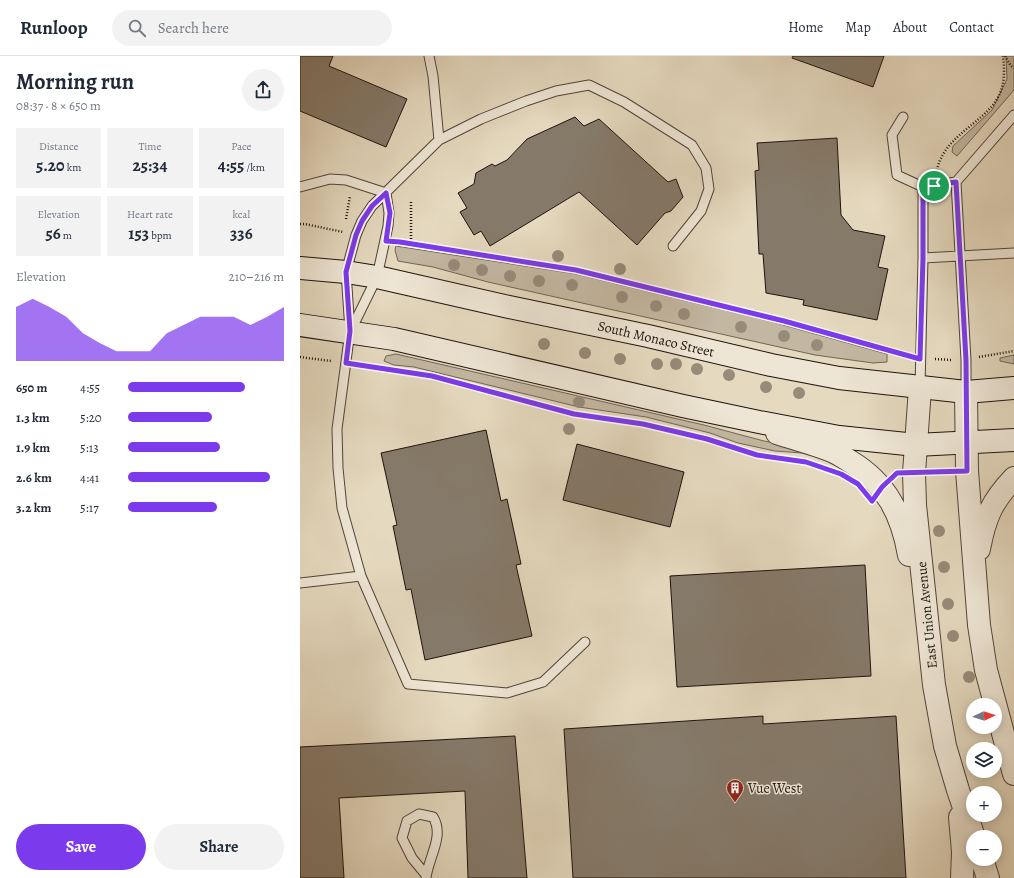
<!DOCTYPE html>
<html lang="en">
<head>
<meta charset="utf-8">
<style>
	body { margin:0; font-family:Alegreya,serif; background:#f2f2f3; color:#1f2937; height:100vh; display:flex; flex-direction:column; font-size:15px; white-space:nowrap }
	* { box-sizing:border-box; margin:0 }
	p { font-size:13px; color:#747a83 }
	.icon { flex:none; width:22px; height:22px; fill:none; stroke:currentColor; stroke-width:2; stroke-linecap:round; stroke-linejoin:round }
	.map { position:relative; flex:1; overflow:hidden }
	.drawer { display:flex; flex-direction:column; background:#fff; width:300px }
	.drawer>* { flex:none }
	.needle { width:26px; rotate:86deg }
	.tools { position:absolute; left:666px; top:642px; display:grid; gap:8px }
	.tools a { display:grid; place-items:center; width:36px; height:36px; border-radius:50%; background:#fff; box-shadow:0 2px 10px #0003; font-size:20px }
	.pin { position:absolute; display:grid; place-items:center; width:34px; height:34px; color:#fff; margin:-17px; border:2px solid #fff; border-radius:50%; box-shadow:0 1px 4px #0007 }
	.round { display:grid; place-items:center; flex:none; width:42px; height:42px; border-radius:21px; background:#f2f2f3 }
	.headline { display:flex; align-items:center; justify-content:space-between; height:68px; padding:0 16px }
	h1 { font-size:22px; font-weight:600; line-height:30px }
	.stats { display:grid; grid-template-columns:repeat(3,1fr); gap:6px; height:68px; padding:4px 16px }
	.stats div { display:grid; align-content:center; border-radius:0px; background:#f2f2f3; text-align:center }
	.stats b { font-size:17px; font-weight:600 }
	.stats small { font-size:11px; font-weight:400 }
	.stats p { font-size:11px }
	.chart { height:112px; padding:8px 16px }
	.chart p { display:flex; justify-content:space-between }
	.chart svg { width:100%; height:72px; margin-top:4px; fill:#7c3aed; opacity:.7 }
	.action { display:flex; gap:8px; margin-top:auto; padding:8px 16px }
	.action a { flex:1; height:46px; border-radius:24px; background:#7c3aed; color:#fff; font-size:16px; font-weight:600; line-height:46px; text-align:center }
	.action a+a { background:#f2f2f3; color:#1f2937 }
	ul { padding:0 16px; list-style:none; font-size:13px }
	li { display:grid; grid-template-columns:64px 48px 1fr; align-items:center; height:30px }
	li i { height:10px; border-radius:5px; background:#7c3aed }
	header { display:flex; align-items:center; gap:24px; box-sizing:border-box; height:56px; padding:0 20px; background:#fff; border-bottom:1px solid #e0e1e3 }
	header strong { font-size:19px }
	nav { display:flex; gap:22px; margin-inline-start:auto; font-size:14px }
	.search { width:280px; height:36px; background:#f2f2f3; display:flex; align-items:center; gap:10px; box-sizing:border-box; padding:0 14px; border-radius:22px; color:#747a83; font-size:15px }
	main { display:flex; flex:1; min-height:0 }
	.map>svg:first-child { display:block }
</style>
</head>
<body>
<header>
<strong>Runloop</strong>
<div class="search"><svg class="icon" aria-label="search" viewBox="0 0 24 24"><circle cx="10" cy="10" r="6"/><path d="M15 15l6 6"/></svg>Search here</div>
<nav><a>Home</a><a>Map</a><a>About</a><a>Contact</a></nav>
</header>
<main>
<section class="drawer">
<div class="headline"><div><h1>Morning run</h1><p>08:37 · 8 × 650 m</p></div><a class="round"><svg class="icon" aria-label="share" viewBox="0 0 24 24"><path d="M12 15V3M7 8l5-5 5 5M5 13v7h14v-7"/></svg></a></div>
<div class="stats">
<div><p>Distance</p><b>5.20<small> km</small></b></div>
<div><p>Time</p><b>25:34</b></div>
<div><p>Pace</p><b>4:55<small> /km</small></b></div>
</div>
<div class="stats">
<div><p>Elevation</p><b>56<small> m</small></b></div>
<div><p>Heart rate</p><b>153<small> bpm</small></b></div>
<div><p>kcal</p><b>336</b></div>
</div>
<div class="chart"><p><span>Elevation</span>210–216 m</p>
<svg viewBox="0 0 160 44" preserveAspectRatio="none"><path d="M0 44V11L10 6L20 11L30 17L40 27L50 33L60 38L70 38L80 38L90 27L100 22L110 17L120 17L130 17L140 22L150 17L160 11V44z"/></svg>
</div>
<ul>
<li><b>650 m</b>4:55<i style="width:75%"></i></li>
<li><b>1.3 km</b>5:20<i style="width:54%"></i></li>
<li><b>1.9 km</b>5:13<i style="width:59%"></i></li>
<li><b>2.6 km</b>4:41<i style="width:91%"></i></li>
<li><b>3.2 km</b>5:17<i style="width:57%"></i></li>
</ul>
<div class="action"><a>Save</a><a>Share</a></div>
</section>
<div class="map">
<svg width="714" height="822" viewBox="0 0 714 822">
	<rect width="100%" height="100%" fill="#e5d9bf"/>
	<filter id="stains"><feTurbulence type="fractalNoise" baseFrequency=".005" numOctaves="4"/><feColorMatrix values="0 0 0 0 .2 0 0 0 0 .09 0 0 0 0 .02 0 0 0 .5 -.17"/></filter>
	<radialGradient id="worn" r=".72"><stop offset=".6" stop-color="#630" stop-opacity="0"/><stop offset="1" stop-color="#630" stop-opacity=".3"/></radialGradient>
	<!-- green -->
	<path fill="#c3b7a1" stroke="#706557" d="M706,0H714V34L657,100L652,96L653,90L692,54L707,23Z
		M96,190L276,218L469,265L587,298V306L573,307L515,299L188,226L133,211L98,205L95,194Z
		M96,298L404,369L464,385L515,394L530,399L553,412L571,428L570,436L548,416L518,401L502,397L475,395L461,392L438,387L410,377L346,361L279,351L114,311L94,309L84,305L86,300Z
		M714,299V308L700,305V302Z"/>
	<!-- building -->
	<path fill="#857a6a" stroke="#1e130d" d="M0,0H33L29,10L107,43L86,91L0,55Z
		M493,0H584L573,31L492,2Z
		M275,61L284,70L299,63L368,126L376,123L383,141L371,155L365,157L337,189L279,136L190,190L181,175L174,179L160,156L167,152L158,137L174,128L176,117L192,108L195,110L207,104L227,83Z
		M537,82L541,159L553,174L585,180L578,211L588,213L577,264L503,249L504,244L466,237L463,198H459L455,115L459,114L457,87Z
		M186,374L201,445L207,443L221,508L216,509L232,580L125,604L111,533L106,534L93,470L97,469L81,397Z
		M277,388L384,416L370,471L263,444Z
		M565,509L571,620L377,631L370,520Z
		M463,660V668L596,660L606,822H273L264,673Z
		M215,680L227,822H168L165,735L39,742L44,822H0V691Z"/>
	<g fill="none" stroke-linecap="round" stroke-linejoin="round">
		<defs>
			<path id="service" d="M129,0L133,20L139,84
				M603,61L592,79L597,119L623,131L656,126L714,59
				M656,126L666,304V336
				M0,131L30,123L46,124L86,137
				M623,202L714,197
				M51,274L77,221L88,170L89,157L86,137
				M620,332L623,202V131
				M0,527L61,520
				M285,586L243,626L207,637L108,628L61,520L42,452L38,412L37,373L50,275L46,216L56,179L62,165L72,150L139,84L181,63L226,45L256,35L289,29L324,46L392,89L406,112L409,133L401,155L373,190
				M126,822C128,802 145,780 133,761L119,758L107,765L102,782L112,802L126,819"/>
			<path id="tertiary" d="M620,332L614,417L615,449L634,629L645,690L658,734L674,781
				M666,336L667,415L679,569L686,614L714,718
				M477,377C495,383 515,388 532,395C539,398 545,402 551,406C587,428 602,459 609,499
				M679,493C685,461 692,445 714,422
				M660,761L663,796L662,822
				M682,803L688,822"/>
			<path id="secondary" d="M0,212L46,216L77,221L209,251L348,280L471,309L539,322L666,336L714,332
				M0,269L94,283L383,350L459,366L539,381L616,389L714,384"/>
		</defs>
		<!-- service casing -->
		<use href="#service" stroke="#50443a" stroke-width="11"/>
		<!-- tertiary casing -->
		<use href="#tertiary" stroke="#50443a" stroke-width="24"/>
		<!-- secondary casing -->
		<use href="#secondary" stroke="#1e130d" stroke-width="24"/>
		<!-- path -->
		<path stroke="#1e130d" stroke-width="2.5" stroke-dasharray="1 2" stroke-linecap="butt" d="M705,0L711,10L714,12
			M637,114C645,75 694,65 702,31C705,21 704,10 703,0
			M111,146V188
			M46,163L50,140
			M0,168H5L43,176
			M99,186L276,214L484,265L607,299
			M0,301L31,305
			M679,301L714,295
			M635,303L652,304
			M60,309L132,320L274,358L343,368L407,383L457,399L484,403
			M634,416H647"/>
		<!-- service -->
		<use href="#service" stroke="#eee6d5" stroke-width="9"/>
		<!-- tertiary -->
		<use href="#tertiary" stroke="#eee6d5" stroke-width="22"/>
		<!-- secondary -->
		<use href="#secondary" stroke="#eee6d5" stroke-width="22"/>
	</g>
	<!-- trees -->
	<g fill="#978b7a">
		<circle cx="258" cy="200" r="6"/>
		<circle cx="154" cy="209" r="6"/>
		<circle cx="320" cy="213" r="6"/>
		<circle cx="182" cy="214" r="6"/>
		<circle cx="210" cy="220" r="6"/>
		<circle cx="239" cy="225" r="6"/>
		<circle cx="272" cy="229" r="6"/>
		<circle cx="322" cy="241" r="6"/>
		<circle cx="356" cy="250" r="6"/>
		<circle cx="384" cy="258" r="6"/>
		<circle cx="441" cy="271" r="6"/>
		<circle cx="484" cy="280" r="6"/>
		<circle cx="244" cy="288" r="6"/>
		<circle cx="517" cy="289" r="6"/>
		<circle cx="285" cy="297" r="6"/>
		<circle cx="320" cy="303" r="6"/>
		<circle cx="357" cy="308" r="6"/>
		<circle cx="376" cy="308" r="6"/>
		<circle cx="397" cy="313" r="6"/>
		<circle cx="429" cy="319" r="6"/>
		<circle cx="466" cy="331" r="6"/>
		<circle cx="499" cy="337" r="6"/>
		<circle cx="279" cy="346" r="6"/>
		<circle cx="269" cy="373" r="6"/>
		<circle cx="639" cy="475" r="6"/>
		<circle cx="644" cy="511" r="6"/>
		<circle cx="648" cy="548" r="6"/>
		<circle cx="653" cy="580" r="6"/>
		<circle cx="669" cy="621" r="6"/>
	</g>
	<g fill="none" stroke-linecap="round" stroke-linejoin="round">
		<defs>
			<path id="route" d="M656,126L666,304L667,415L597,417L582,431L572,445L558,428L541,418L506,406L457,399L407,383L343,368L274,358L132,320L46,307L50,275L46,216L56,179L62,165L72,150L86,137L90,157L86,185L100,186L276,214L484,265L620,303L623,202V131Z"/>
		</defs>
		<!-- route casing -->
		<use href="#route" stroke="#fff" stroke-width="8"/>
		<!-- route -->
		<use href="#route" stroke="#7c3aed" stroke-width="5"/>
	</g>
	<!-- icons -->
	<defs>
		<symbol id="building-pin" viewBox="-11 -11 22 30"><path d="M0 17L-7.5 6A9.5 9.5 0 1 1 7.5 6Z" fill="#8f2418" stroke="#eee6d5"/><path d="M-4-6H4V6H1V3H-1V6H-4ZM-2.5-4.3h1.7v1.8h-1.7ZM.8-4.3h1.7v1.8H.8ZM-2.5-1h1.7V.8h-1.7ZM.8-1h1.7V.8H.8Z" fill="#fff"/></symbol>
	</defs>
	<g fill-rule="evenodd">
		<use href="#building-pin" x="425" y="722" width="20" height="27"/>
	</g>
	<g text-anchor="middle" dominant-baseline="central" stroke-width="3" stroke-linejoin="round" paint-order="stroke">
		<!-- street labels -->
		<g font-size="14" fill="#1e130d" stroke="#eee6d5">
			<text transform="translate(356 283) rotate(13)">South Monaco Street</text>
			<text transform="translate(627 559) rotate(-96)">East Union Avenue</text>
		</g>
		<!-- poi labels -->
		<g font-size="14" fill="#1e130d" stroke="#eee6d5" text-anchor="start">
			<text x="448" y="732">Vue West</text>
		</g>
	</g>
	<rect width="100%" height="100%" filter="url(#stains)"/>
	<rect width="100%" height="100%" fill="url(#worn)"/>
</svg>
<div class="tools">
<a><svg class="needle" viewBox="-14 -14 28 28"><path d="M0-13l5 13h-10z" fill="#e53935"/><path d="M0 13l5-13h-10z" fill="#747a83"/></svg></a>
<a><svg class="icon" aria-label="layers" viewBox="0 0 24 24"><path d="M12 4l9 5-9 5-9-5zM3 14l9 5 9-5"/></svg></a>
<a>+</a>
<a>−</a>
</div>
<div class="pin" style="left:634px;top:130px;background:#1e9e55"><svg class="icon" aria-label="arrive" viewBox="0 0 24 24"><path d="M6 21V4h12l-3 4 3 4H6"/></svg></div>
</div>
</main>
</body>
</html>
